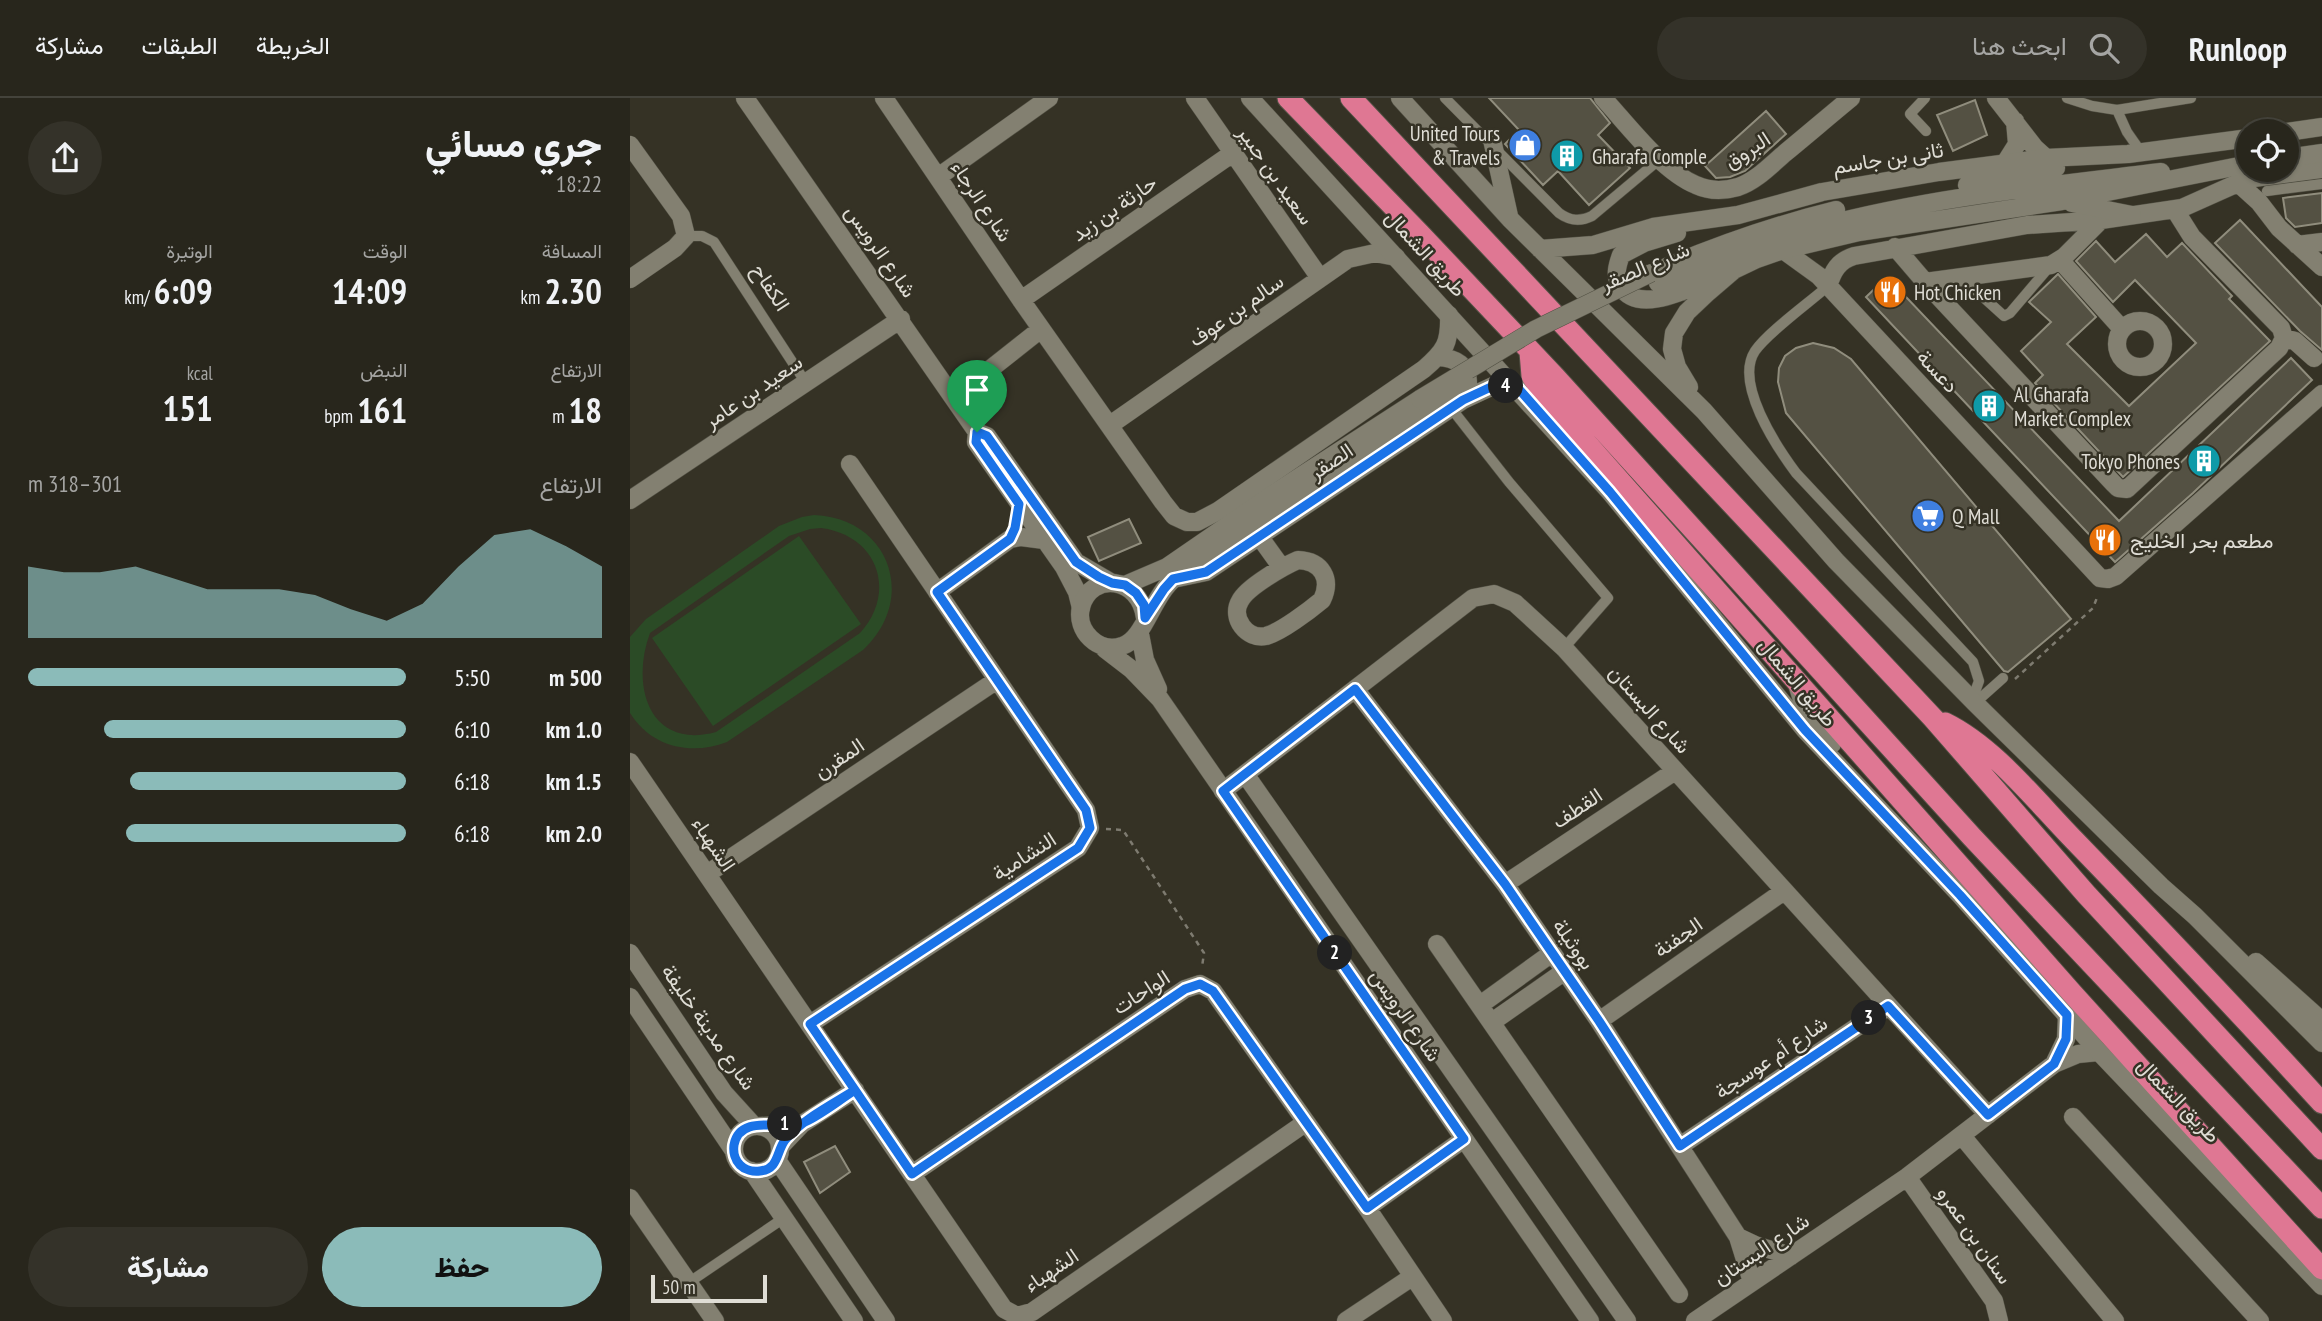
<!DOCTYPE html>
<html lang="ar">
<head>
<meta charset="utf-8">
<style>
	body { margin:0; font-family:"PT Sans Narrow",Vazirmatn,sans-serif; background:#343229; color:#f1f3f6; direction:rtl; height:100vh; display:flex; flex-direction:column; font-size:26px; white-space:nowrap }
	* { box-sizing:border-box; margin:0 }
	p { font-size:23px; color:#a5a5a3 }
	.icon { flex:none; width:38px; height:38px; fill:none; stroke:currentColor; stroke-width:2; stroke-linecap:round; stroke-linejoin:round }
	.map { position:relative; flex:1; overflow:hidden; direction:ltr }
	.details { display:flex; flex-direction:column; background:#28261c; width:630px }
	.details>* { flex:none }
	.controls { position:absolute; left:1606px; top:21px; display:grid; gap:14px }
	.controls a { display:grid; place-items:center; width:63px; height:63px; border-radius:50%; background:#28261c; box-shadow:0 2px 5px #0004,0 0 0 2px #44433b; font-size:35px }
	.scale { position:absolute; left:21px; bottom:18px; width:116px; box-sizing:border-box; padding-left:7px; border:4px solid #dfddd5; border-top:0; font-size:19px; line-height:24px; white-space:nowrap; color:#dfddd5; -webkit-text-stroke:5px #353225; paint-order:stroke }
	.pin { position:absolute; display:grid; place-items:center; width:60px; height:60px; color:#fff; margin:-72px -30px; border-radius:50% 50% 50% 0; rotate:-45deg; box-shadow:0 0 7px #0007 }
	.pin .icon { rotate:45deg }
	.km { position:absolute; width:35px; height:35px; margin:-18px; border-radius:50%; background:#222; color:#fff; font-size:19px; line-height:35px; text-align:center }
	.round { display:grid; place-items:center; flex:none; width:74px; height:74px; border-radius:37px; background:#343229 }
	.headline { display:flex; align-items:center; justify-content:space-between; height:119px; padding:0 28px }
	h1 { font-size:38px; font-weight:800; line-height:52px }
	.metrics { display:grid; grid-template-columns:repeat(3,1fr); gap:10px; height:119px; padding:7px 28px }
	.metrics div { display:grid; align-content:center }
	.metrics b { font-size:35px; font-weight:800 }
	.metrics small { font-size:19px; font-weight:400 }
	.metrics p { font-size:19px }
	.chart { height:196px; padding:14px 28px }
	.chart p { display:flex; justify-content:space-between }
	.chart svg { width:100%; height:126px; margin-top:7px; fill:#8bbbb9; opacity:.7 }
	.action { display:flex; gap:14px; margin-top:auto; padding:14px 28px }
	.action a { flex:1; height:80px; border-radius:42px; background:#8bbbb9; color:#111; font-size:28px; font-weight:800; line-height:80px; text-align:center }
	.action a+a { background:#343229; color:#f1f3f6 }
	ul { padding:0 28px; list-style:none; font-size:23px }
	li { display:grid; grid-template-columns:112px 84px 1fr; align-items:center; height:52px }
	li i { height:18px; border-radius:9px; background:#8bbbb9 }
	header { display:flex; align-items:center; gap:42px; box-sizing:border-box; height:98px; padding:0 35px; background:#28261c; border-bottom:2px solid #44433b }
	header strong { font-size:33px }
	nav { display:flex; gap:38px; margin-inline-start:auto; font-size:24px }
	.search { width:490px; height:63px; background:#343229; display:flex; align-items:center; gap:18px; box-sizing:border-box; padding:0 24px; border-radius:38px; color:#a5a5a3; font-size:26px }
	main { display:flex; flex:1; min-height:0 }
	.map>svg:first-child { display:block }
</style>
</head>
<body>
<header>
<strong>Runloop</strong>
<div class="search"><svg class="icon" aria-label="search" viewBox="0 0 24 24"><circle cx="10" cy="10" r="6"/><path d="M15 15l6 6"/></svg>ابحث هنا</div>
<nav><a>الخريطة</a><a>الطبقات</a><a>مشاركة</a></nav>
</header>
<main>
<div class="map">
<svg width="1692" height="1223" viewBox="0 0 1692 1223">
	<rect width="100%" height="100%" fill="#353225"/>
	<!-- green -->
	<path fill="#2b4b26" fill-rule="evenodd" d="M184,417C260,420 288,501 233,552L97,644C61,658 21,649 0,615V539L16,521L149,428L172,419ZM191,430C247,437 268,493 230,535L86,634C20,652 0,589 20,535L159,438L180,431Z
		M169,438L231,526L83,628L22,540Z"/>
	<!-- building -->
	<path fill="#545143" stroke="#908d7d" stroke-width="2" d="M859,0H960L980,25L968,37L1000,70L959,107L928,73L913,87L875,46L889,32Z
		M1345,2L1357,37L1323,53L1307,17Z
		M1136,13L1156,36L1115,73L1100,79L1086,80L1075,68Z
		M1692,95V125L1665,129L1656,120L1653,100Z
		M1610,122L1692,209V252L1670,233L1585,145Z
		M1516,136L1537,159L1552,145L1602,198L1599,201L1640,243L1493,379L1405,285L1413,277L1391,253L1421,224L1399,204L1428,176L1466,219L1437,246L1499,308L1566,245L1505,182L1483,204L1446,163L1466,143L1485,164Z
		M1257,179L1489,423L1661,260L1682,282L1563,395L1485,464L1236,199Z
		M1183,245L1204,250L1221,261L1441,521L1378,574L1374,573L1156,315L1148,284L1149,270L1155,258L1166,250Z
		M499,421L511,445L469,463L458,439Z
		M205,1048L220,1074L190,1095L174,1064Z"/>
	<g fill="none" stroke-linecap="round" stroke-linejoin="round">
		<defs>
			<path id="lane" d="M815,0L929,115C940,123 950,124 962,118L1030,61
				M1295,0L1280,16L1296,33
				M1437,0L1462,8L1487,12L1561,0
				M1487,12L1497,34L1511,54
				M1637,93L1692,86
				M56,138H72L84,144L176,285
				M1332,180L1374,218L1380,215L1420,168
				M1198,188C1180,204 1138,234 1125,253C1104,285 1146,348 1166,375L1343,564L1349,583L1342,602
				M821,310L879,384L978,500L934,550
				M1345,605L1373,580
				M58,1185L154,1120"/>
			<path id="street" d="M115,0L347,334
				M254,0L391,202L533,404L544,418L557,424H567L588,413L794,271C815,253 820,245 819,217
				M565,0L690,180
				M973,0C998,27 1032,73 1066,87C1079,93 1094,93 1108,89C1126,83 1141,67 1155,55C1177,37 1199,18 1221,0
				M1366,0L1405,50L1416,60
				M0,47L51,118L56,138L45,150L0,181
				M1375,65L1387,46L1385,23
				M308,79L419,0
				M1608,85L1629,104L1649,130L1692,169
				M1667,147L1692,144
				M1265,149L1295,184L1484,386L1488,390L1497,391L1649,250L1654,240L1651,230L1562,139L1545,112
				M1153,152L1189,178L1470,480L1478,481L1486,478L1692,296
				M1430,162L1492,231
				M1295,184L1421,167L1434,159L1471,122
				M1198,188C1203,173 1208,163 1224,158L1397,127L1471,122L1552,110L1608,85L1624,80L1692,71
				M391,202L603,55
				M1487 246a23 23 0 1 1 46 0a23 23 0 1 1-46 0Z
				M1654,240L1665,243L1684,260
				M808,259C826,260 838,267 838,286
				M325,299L411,231
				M480,327L718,161L745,155L766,159
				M347,334L346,344L434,469L447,494L451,510
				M347,334L357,338L446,464L482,485
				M0,402L271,221
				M629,438L652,470
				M668,462C692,463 702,481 692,502C680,512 651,534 636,538C617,542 600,520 610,503C617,489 654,468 668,462Z
				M543,481L576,474L833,302L863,288L887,289
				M307,494L380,441L391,439L414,442
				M725,591L875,786L969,923L1108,1139L1122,1184
				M0,664L374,1211L387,1218L402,1214L675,1025
				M615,676L997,1223
				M593,693L843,500L864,496L885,505L934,550L1358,1017
				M77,776L367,582
				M875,786L1045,673
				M807,846L1049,1196
				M850,907L922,855
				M969,923L1154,793
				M862,924L935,873
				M180,926L448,750L460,730L456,712L220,366
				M1424,966L1436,941L1437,917
				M1443,1019L1630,1223
				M131,1028L172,1026
				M1332,1038L1485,1223
				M1050,1048L1258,908
				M150,1049L172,1026L225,992
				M282,1076L555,891L570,886L583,893L737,1110L813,1223
				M1277,1079L1364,1203L1369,1223
				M0,1100L85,1223
				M737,1110L834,1041
				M1108,1139L1125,1147L1161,1158
				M716,1223L782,1179
				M1065,1223L1277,1079L1424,966L1448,956L1469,954"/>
			<path id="secondary" d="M620,0L980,394L1175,632L1330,797L1469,954L1692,1188
				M770,0L880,121L1074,313L1206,463L1345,605L1531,788L1565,818L1692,945
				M1657,34L1692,29
				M863,46L879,118
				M1657,60L1692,55
				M1337,87L1426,70
				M1442,105L1502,117
				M1047,135L1014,145L991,157C987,168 984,178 991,189C1010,219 1064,187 1089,178
				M910,151L963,147L1023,129L1108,117L1192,94L1309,74L1416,60L1498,56L1619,40
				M1027,173C1085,148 1145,127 1206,112
				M1028,185C1081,165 1134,143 1189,129C1301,99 1417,88 1531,74
				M1059,289L1047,269L1042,251L1044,235L1057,214L1076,196L1104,172L1127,161L1153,152L1229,134L1432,103L1619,66
				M495,487L537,469L643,396L790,301
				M515,520C510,478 461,473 451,509C445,533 469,556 492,548C515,541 522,497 546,479C627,419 714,366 798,311
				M510,536L515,562L528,591
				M475,551L501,571L530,601L960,1223
				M1166,583L1174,608L1202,646
				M0,855L94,995L124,1028
				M1626,864L1692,923
				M0,899L104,1053
				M104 1051a23 23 0 1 1 46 0a23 23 0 1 1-46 0Z
				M147,1062L256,1223
				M122,1073L224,1223"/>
			<path id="highway" d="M658,0L790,136L925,279L1342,739L1692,1110
				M721,0L1303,620L1456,796L1692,1051
				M900,254L902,278L914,297L1442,895L1692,1171
				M1315,625C1364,649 1406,703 1444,742C1528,829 1611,916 1692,1005"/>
		</defs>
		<!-- lane casing -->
		<use href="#lane" stroke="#535145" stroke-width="11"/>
		<!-- street casing -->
		<use href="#street" stroke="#535145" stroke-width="19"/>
		<!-- secondary casing -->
		<use href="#secondary" stroke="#535145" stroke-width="19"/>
		<!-- highway casing -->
		<use href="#highway" stroke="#535145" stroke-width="23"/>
		<!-- path -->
		<path stroke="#7e7b70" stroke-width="2.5" stroke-dasharray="5 5" stroke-linecap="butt" d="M1385,581L1463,510L1468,497
			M476,731L493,732L574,855L572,869"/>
		<!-- lane -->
		<use href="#lane" stroke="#838071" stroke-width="10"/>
		<!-- street -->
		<use href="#street" stroke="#838071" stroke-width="18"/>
		<!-- secondary -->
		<use href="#secondary" stroke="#838071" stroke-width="18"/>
		<!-- highway -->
		<use href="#highway" stroke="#df7793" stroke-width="21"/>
		<defs>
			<path id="secondary-bridge" d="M790,301L906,231L1021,175
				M798,311L836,286"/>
		</defs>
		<!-- secondary-bridge casing -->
		<use href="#secondary-bridge" stroke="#535145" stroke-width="19" stroke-linecap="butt"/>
		<!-- secondary-bridge -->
		<use href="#secondary-bridge" stroke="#838071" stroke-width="18"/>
	</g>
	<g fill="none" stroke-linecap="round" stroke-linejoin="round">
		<defs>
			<path id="route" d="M347,334L346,344L389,406L385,430L380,441L307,494L456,712L460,730L448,750L180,926L225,992C201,1007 173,1021 155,1042C146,1054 149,1071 130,1073C123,1074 115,1072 110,1067C105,1062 103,1054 104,1047C110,1014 155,1034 175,1024C192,1016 208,1003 225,992L282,1076L555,891L570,886L583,893L737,1110L834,1041L593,693L725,591L875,786L969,923L1050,1048L1258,908L1358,1017L1424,966L1436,941L1437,917L1330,797L1175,632L980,394L887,289L863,288L833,302L576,474L543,481L534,491L515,520L514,507L506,495L495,487L482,485L469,479L446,464L357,338L347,334"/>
		</defs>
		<!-- route casing -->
		<use href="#route" stroke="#fff" stroke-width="14"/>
		<!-- route -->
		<use href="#route" stroke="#1a73e8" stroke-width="9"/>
	</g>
	<!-- icons -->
	<defs>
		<symbol id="shop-disc" viewBox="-11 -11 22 22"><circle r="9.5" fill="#3f7fe0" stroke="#353225"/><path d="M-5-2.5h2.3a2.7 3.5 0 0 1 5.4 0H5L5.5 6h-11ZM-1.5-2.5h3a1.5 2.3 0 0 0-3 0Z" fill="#fff"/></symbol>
		<symbol id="building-disc" viewBox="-11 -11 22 22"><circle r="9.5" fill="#0f9aa8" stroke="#353225"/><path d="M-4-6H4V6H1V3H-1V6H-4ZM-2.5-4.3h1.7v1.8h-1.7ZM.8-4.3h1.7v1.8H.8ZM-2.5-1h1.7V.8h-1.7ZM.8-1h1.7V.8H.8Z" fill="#fff"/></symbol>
		<symbol id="restaurant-disc" viewBox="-11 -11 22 22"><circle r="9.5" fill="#e8710a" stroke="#353225"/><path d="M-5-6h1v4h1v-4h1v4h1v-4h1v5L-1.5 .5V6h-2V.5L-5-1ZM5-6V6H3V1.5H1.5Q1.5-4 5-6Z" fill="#fff"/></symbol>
		<symbol id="supermarket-disc" viewBox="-11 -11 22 22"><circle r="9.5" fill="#3f7fe0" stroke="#353225"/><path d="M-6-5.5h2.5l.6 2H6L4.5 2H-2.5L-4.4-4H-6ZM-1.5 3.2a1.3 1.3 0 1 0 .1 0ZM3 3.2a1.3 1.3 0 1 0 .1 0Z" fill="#fff"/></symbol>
	</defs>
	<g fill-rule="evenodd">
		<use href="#shop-disc" x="876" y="28" width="38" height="38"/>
		<use href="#building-disc" x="918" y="39" width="38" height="38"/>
		<use href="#restaurant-disc" x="1241" y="175" width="38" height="38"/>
		<use href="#building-disc" x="1340" y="289" width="38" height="38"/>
		<use href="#building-disc" x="1555" y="344" width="38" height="38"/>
		<use href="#supermarket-disc" x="1279" y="399" width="38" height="38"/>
		<use href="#restaurant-disc" x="1456" y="423" width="38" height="38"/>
	</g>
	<g text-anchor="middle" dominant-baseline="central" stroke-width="5" stroke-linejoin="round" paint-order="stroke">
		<!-- poi labels -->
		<g font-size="21" fill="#dfddd5" stroke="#353225" text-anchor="start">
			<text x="870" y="35" text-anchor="end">United Tours<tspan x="870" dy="24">&amp; Travels</tspan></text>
			<text x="962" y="58">Gharafa Comple</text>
			<text x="1284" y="194">Hot Chicken</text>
			<text x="1384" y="296">Al Gharafa<tspan x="1384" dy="24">Market Complex</tspan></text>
			<text x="1550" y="363" text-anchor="end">Tokyo Phones</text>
			<text x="1322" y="418">Q Mall</text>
			<text x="1500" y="442">مطعم بحر الخليج</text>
		</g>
		<!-- street labels -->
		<g font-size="21" fill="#dfddd5" stroke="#353225">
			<text transform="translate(1117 52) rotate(-33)">البروق</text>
			<text transform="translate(1258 60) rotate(-9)">ثانى بن جاسم</text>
			<text transform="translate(646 77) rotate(55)">سعيد بن جبير</text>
			<text transform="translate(352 103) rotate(56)">شارع الرجاء</text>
			<text transform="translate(484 110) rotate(-35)">حارثة بن زيد</text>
			<text transform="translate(251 153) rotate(55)">شارع الرويس</text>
			<text transform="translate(796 155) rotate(48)">طريق الشمال</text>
			<text transform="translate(1015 168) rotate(-23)">شارع الصقر</text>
			<text transform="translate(141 189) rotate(57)">الكفاح</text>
			<text transform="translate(606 212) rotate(-35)">سالم بن عوف</text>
			<text transform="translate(1308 273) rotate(47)">دعسة</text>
			<text transform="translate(123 293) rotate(-34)">سعيد بن عامر</text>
			<text transform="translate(701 363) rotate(-34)">الصقر</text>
			<text transform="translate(1168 584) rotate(50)">طريق الشمال</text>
			<text transform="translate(1020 611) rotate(48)">شارع البستان</text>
			<text transform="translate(209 660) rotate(-34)">المقرن</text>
			<text transform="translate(947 710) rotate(-34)">القطف</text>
			<text transform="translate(84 746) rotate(56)">الشهباء</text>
			<text transform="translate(394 758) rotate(-33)">النشامية</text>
			<text transform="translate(1048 839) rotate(-35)">الجفنة</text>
			<text transform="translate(944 846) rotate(55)">بووثيلة</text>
			<text transform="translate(511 894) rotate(-33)">الواحات</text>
			<text transform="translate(776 917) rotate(55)">شارع الرويس</text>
			<text transform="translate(79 929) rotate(55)">شارع مدينة خليفة</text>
			<text transform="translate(1141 959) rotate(-34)">شارع أم عوسجة</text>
			<text transform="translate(1549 1002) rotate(46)">طريق الشمال</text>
			<text transform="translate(1345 1137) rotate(55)">سنان بن عمرو</text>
			<text transform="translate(1131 1151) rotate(-34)">شارع البستان</text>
			<text transform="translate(421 1172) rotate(-34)">الشهباء</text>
		</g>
	</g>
</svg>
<div class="controls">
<a><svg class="icon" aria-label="locate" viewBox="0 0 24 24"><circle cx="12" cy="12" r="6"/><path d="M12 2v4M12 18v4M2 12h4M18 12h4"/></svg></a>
</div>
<div class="scale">50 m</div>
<div class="pin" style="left:347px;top:334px;background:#1e9e55"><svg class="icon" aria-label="arrive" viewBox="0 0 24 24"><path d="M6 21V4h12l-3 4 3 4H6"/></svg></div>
<b class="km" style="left:155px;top:1026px">1</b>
<b class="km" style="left:705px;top:855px">2</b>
<b class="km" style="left:1239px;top:920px">3</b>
<b class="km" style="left:876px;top:288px">4</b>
</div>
<section class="details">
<div class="headline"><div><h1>جري مسائي</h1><p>18:22</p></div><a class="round"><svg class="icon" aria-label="share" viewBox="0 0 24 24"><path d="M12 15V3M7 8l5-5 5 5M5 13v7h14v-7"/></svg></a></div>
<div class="metrics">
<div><p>المسافة</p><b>2.30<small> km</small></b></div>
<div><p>الوقت</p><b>14:09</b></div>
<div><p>الوتيرة</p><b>6:09<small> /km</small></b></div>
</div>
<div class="metrics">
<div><p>الارتفاع</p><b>18<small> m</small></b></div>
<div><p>النبض</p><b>161<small> bpm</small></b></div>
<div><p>kcal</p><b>151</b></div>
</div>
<div class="chart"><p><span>الارتفاع</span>301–318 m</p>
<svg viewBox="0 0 160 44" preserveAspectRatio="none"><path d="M0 44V19L10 21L20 21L30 19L40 23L50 27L60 27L70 27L80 29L90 34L100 38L110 32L120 19L130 8L140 6L150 12L160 19V44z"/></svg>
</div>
<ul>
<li><b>500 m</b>5:50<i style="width:100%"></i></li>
<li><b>1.0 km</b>6:10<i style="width:80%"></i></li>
<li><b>1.5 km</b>6:18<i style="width:73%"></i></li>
<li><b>2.0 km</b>6:18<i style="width:74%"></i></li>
</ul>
<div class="action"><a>حفظ</a><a>مشاركة</a></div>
</section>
</main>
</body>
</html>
